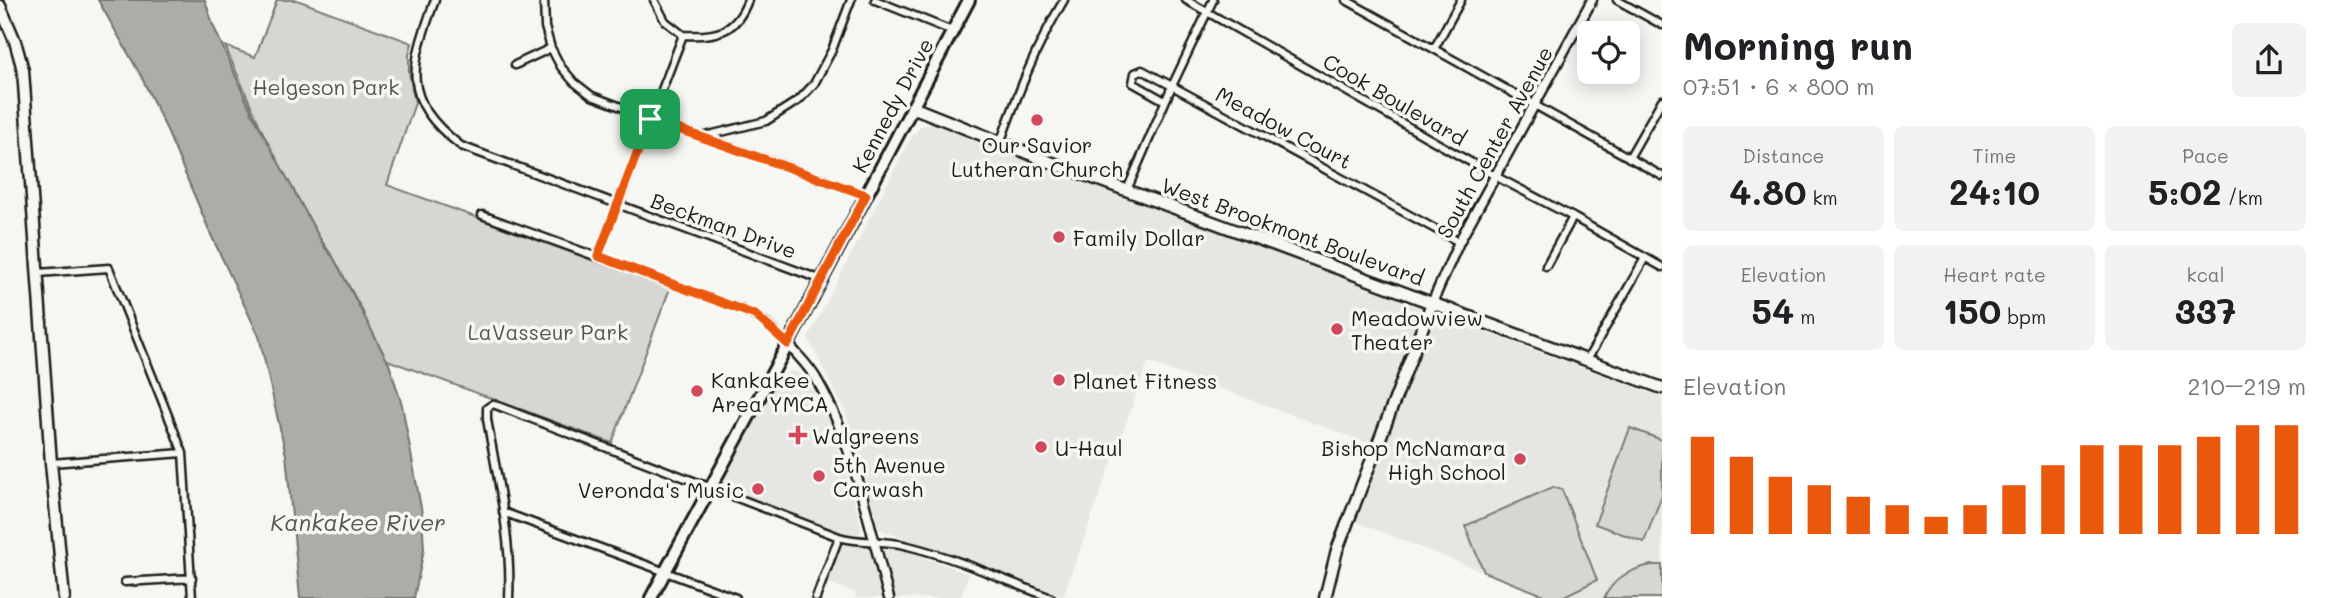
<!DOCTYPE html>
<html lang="en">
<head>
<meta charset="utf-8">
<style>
	body { margin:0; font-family:Mali,sans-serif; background:#f2f2f2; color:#202124; height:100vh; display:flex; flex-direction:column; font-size:26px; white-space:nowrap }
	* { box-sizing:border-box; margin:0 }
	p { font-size:23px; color:#757577 }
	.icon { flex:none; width:38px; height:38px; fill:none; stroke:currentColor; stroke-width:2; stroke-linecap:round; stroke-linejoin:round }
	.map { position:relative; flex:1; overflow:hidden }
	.drawer { display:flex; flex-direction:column; background:#fff; width:665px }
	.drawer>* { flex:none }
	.tools { position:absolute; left:1577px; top:21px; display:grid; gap:14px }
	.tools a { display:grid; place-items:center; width:63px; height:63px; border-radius:10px; background:#fff; box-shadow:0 4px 18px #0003; font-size:35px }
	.pin { position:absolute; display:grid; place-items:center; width:60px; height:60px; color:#fff; margin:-30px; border-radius:14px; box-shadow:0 4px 10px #0006 }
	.round { display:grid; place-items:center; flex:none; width:74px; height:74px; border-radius:10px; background:#f2f2f2 }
	.head { display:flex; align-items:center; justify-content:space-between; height:119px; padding:0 21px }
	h1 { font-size:38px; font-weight:800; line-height:52px }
	.stats { display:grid; grid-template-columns:repeat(3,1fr); gap:10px; height:119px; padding:7px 21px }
	.stats div { display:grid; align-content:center; border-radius:10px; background:#f2f2f2; text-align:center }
	.stats b { font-size:35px; font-weight:800 }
	.stats small { font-size:19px; font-weight:400 }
	.stats p { font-size:19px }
	.chart { height:196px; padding:14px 21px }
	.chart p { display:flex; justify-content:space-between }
	.chart svg { width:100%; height:126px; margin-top:7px; stroke:#ea580c; stroke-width:6 }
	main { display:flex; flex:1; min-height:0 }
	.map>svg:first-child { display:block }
</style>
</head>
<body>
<main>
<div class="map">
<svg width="1662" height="598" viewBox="0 0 1662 598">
	<rect width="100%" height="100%" fill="#f6f6f2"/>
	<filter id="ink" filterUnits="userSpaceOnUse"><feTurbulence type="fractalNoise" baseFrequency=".0143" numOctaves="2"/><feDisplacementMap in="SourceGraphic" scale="14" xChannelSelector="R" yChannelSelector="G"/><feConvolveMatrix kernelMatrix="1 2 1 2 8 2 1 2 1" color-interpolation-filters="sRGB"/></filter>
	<g filter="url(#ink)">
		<!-- built -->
		<path fill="#e6e6e2" d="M933,124L1423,308L1371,444L1148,362L1063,596L879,529L846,414L808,338L912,136L921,126Z
			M1439,318L1452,320L1662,397V598H1549L1354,521L1426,331L1433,321Z
			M790,371L797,372L807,381L826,413L847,474L862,530L859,536L842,534L720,486L721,480L781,377Z
			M841,542L861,544L870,550L883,598H855L856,593L826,582Z
			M893,546L969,574L960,598H893L881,556L883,549Z"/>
		<!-- green -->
		<path fill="#d6d6d2" stroke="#797977" stroke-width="2" d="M277,0H297L412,43L409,55V72L415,103L387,185L670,288L612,443L379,357L363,312L333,257L312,227L266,140L225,46L255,57Z
			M1630,428L1662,440V495L1644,542L1595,524Z
			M1553,487L1562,490L1597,580L1560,598H1551L1484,572L1465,526Z
			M1652,565H1662V598H1604C1614,578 1630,569 1652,565Z"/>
		<!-- water -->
		<path fill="#acaca9" stroke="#727271" stroke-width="2" d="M98,0H205L213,25L252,113L325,248L333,257L346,281L389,364L402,405L422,513L424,549L414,598H300L286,455L259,336L212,237L165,126L141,76Z"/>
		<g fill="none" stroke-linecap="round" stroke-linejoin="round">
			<defs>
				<path id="minor" d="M435,0C411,66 399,98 461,146L822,280
					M544,0L545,27L551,48L561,67L574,82L592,96L701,137L766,121L799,100L814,84L832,50L851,0
					M654,0L665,21L683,35
					M875,0L952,31
					M1186,0L1495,176L1573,217L1662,267
					M1346,0L1662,176
					M1617,0L1662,25
					M683,35C716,37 736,33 748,0
					M1434,49L1461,0
					M515,65L551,48
					M1165,101L1133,83L1135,73L1142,70L1172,86L1459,242
					M703,137L866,195
					M1000,143C1019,91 1035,48 1064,0
					M1629,158L1662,100
					M1127,190L1172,86L1213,0
					M482,215L743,310L765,322L788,344
					M598,256L683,35
					M1546,266L1573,217
					M38,273L109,268L183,453L192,598
					M1587,360L1645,258
					M51,463L183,453
					M503,512L736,598
					M125,582L192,578
					M509,598C512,538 497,478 487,419V408L493,404L839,537C861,544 885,539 908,546C957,558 1004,580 1051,598
					M816,598L839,537"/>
				<path id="tertiary" d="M1432,303L1459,242L1592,0
					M788,344C798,356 811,368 818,382C854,444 870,529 889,598"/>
				<path id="secondary" d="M0,6L15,41L23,70L51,463L64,598
					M912,107L1050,162L1662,388
					M1325,598L1337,550L1432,303"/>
				<path id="primary" d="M651,598L788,344L969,0"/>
			</defs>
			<!-- minor casing -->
			<use href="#minor" stroke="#1c1c1c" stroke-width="11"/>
			<!-- tertiary casing -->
			<use href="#tertiary" stroke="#1c1c1c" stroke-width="13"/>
			<!-- secondary casing -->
			<use href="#secondary" stroke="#1c1c1c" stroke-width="15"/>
			<!-- primary casing -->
			<use href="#primary" stroke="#1c1c1c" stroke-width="16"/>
			<!-- minor -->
			<use href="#minor" stroke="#f6f6f2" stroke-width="6"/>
			<!-- tertiary -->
			<use href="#tertiary" stroke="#f6f6f2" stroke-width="8"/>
			<!-- secondary -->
			<use href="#secondary" stroke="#f6f6f2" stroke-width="10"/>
			<!-- primary -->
			<use href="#primary" stroke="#f6f6f2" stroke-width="10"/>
		</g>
	</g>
	<g fill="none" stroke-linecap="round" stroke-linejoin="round" filter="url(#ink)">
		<defs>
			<path id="route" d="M650,119L866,195L788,344L755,315L598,256Z"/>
		</defs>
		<!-- route casing -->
		<use href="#route" stroke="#fff" stroke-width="14"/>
		<!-- route -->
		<use href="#route" stroke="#ea580c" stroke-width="9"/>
	</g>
	<!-- markers -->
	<g fill="#d1495b" stroke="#f6f6f2" stroke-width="2.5">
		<circle cx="1037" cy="120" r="7"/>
		<circle cx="1059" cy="237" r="7"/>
		<circle cx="1337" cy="329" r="7"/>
		<circle cx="1059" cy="380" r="7"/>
		<circle cx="697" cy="391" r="7"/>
		<path d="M794.5 424.5h7v7h7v7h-7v7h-7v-7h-7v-7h7z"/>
		<circle cx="1041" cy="447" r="7"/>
		<circle cx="1520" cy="459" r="7"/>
		<circle cx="819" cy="476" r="7"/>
		<circle cx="758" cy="489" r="7"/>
	</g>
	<g text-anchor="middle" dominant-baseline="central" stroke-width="7" stroke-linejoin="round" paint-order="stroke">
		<!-- park labels -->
		<g font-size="21" fill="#545453" stroke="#f6f6f2">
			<text x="326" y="86">Helgeson Park</text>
			<text x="548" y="331">LaVasseur Park</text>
		</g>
		<!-- street labels -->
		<g font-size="21" fill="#1c1c1c" stroke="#f6f6f2">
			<text transform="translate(1395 99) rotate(30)">Cook Boulevard</text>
			<text transform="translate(892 105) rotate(-62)">Kennedy Drive</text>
			<text transform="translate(1284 127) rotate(28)">Meadow Court</text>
			<text transform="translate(1494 142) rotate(-61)">South Center Avenue</text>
			<text transform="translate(724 225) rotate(20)">Beckman Drive</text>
			<text transform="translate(1293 231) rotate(20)">West Brookmont Boulevard</text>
		</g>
		<!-- poi labels -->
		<g font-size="21" fill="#1c1c1c" stroke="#f6f6f2" text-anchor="start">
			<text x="1037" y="144" text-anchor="middle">Our Savior<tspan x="1037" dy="24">Lutheran Church</tspan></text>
			<text x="1073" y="237">Family Dollar</text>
			<text x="1351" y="317">Meadowview<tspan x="1351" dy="24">Theater</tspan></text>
			<text x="711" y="379">Kankakee<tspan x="711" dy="24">Area YMCA</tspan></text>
			<text x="1073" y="380">Planet Fitness</text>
			<text x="812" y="435">Walgreens</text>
			<text x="1055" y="447">U-Haul</text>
			<text x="1506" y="447" text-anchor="end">Bishop McNamara<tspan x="1506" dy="24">High School</tspan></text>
			<text x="833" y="464">5th Avenue<tspan x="833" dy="24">Carwash</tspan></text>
			<text x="744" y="489" text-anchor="end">Veronda's Music</text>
		</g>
		<!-- water labels -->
		<g font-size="23" font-style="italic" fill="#565654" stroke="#f6f6f2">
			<text x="358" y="522">Kankakee River</text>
		</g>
	</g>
</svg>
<div class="tools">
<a><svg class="icon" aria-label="locate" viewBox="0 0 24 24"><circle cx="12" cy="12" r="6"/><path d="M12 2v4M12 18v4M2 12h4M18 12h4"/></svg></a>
</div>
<div class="pin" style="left:650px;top:119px;background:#1e9e55"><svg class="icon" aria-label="arrive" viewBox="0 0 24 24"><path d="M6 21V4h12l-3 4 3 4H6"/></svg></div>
</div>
<section class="drawer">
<div class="head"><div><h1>Morning run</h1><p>07:51 · 6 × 800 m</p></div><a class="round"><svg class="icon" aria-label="share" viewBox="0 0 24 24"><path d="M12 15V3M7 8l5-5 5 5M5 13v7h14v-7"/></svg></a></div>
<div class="stats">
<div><p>Distance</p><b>4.80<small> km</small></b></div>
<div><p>Time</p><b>24:10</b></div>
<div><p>Pace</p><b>5:02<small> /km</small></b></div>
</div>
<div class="stats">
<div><p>Elevation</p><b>54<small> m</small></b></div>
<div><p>Heart rate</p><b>150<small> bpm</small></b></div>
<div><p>kcal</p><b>337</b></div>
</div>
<div class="chart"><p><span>Elevation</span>210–219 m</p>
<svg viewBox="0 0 160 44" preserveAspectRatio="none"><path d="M5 44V10M15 44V17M25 44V24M35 44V27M45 44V31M55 44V34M65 44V38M75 44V34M85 44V27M95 44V20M105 44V13M115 44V13M125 44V13M135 44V10M145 44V6M155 44V6"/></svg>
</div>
</section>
</main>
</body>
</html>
